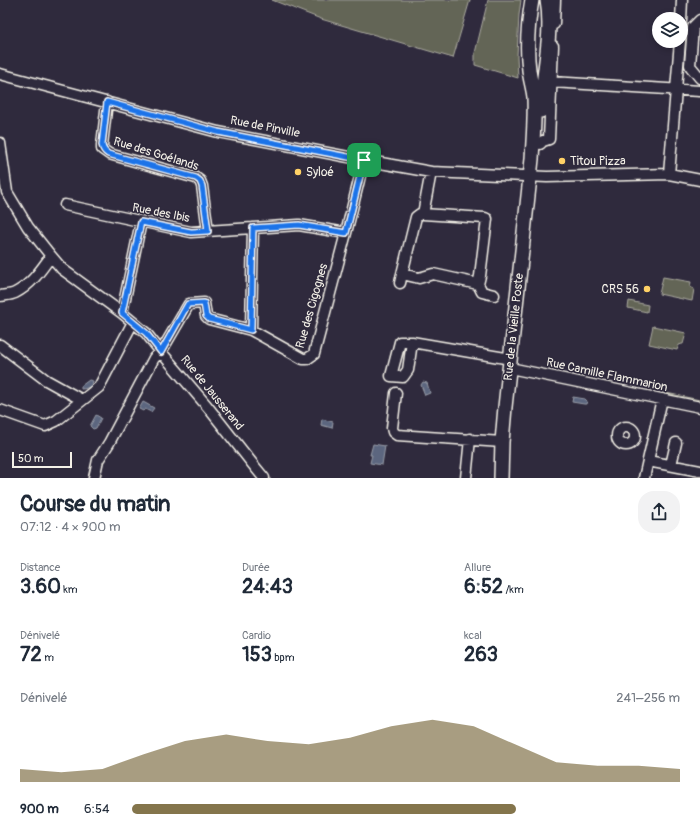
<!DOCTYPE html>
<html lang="fr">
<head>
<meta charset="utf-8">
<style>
	body { margin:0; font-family:Pangolin,sans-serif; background:#f2f2f3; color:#1f2937; height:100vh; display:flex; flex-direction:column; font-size:15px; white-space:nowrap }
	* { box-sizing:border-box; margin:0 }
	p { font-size:13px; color:#747a83 }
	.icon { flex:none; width:22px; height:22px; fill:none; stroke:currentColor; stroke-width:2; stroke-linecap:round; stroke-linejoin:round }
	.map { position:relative; height:478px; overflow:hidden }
	.drawer { display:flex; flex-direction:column; background:#fff; flex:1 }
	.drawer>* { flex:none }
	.controls { position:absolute; left:652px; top:12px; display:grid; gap:8px }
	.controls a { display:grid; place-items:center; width:36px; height:36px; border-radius:50%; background:#fff; box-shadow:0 2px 6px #0003; font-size:20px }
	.scale { position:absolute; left:12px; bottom:10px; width:60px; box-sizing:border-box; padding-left:4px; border:2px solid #f4f1e8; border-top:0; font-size:11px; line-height:14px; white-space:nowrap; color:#f4f1e8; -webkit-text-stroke:3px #2f2a3d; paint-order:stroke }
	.pin { position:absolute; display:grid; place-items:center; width:34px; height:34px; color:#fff; margin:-17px; border-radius:8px; box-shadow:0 2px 6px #0006 }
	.round { display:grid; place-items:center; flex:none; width:42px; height:42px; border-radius:16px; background:#f2f2f3 }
	.overview { display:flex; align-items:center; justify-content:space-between; height:68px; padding:0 20px }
	h1 { font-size:22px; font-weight:700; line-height:30px }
	.figures { display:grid; grid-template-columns:repeat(3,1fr); gap:6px; height:68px; padding:4px 20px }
	.figures div { display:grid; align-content:center }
	.figures b { font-size:20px; font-weight:700 }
	.figures small { font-size:11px; font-weight:400 }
	.figures p { font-size:11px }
	.chart { height:112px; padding:8px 20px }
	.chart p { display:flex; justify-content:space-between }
	.chart svg { width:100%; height:72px; margin-top:4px; fill:#84754c; opacity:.7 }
	ul { padding:0 20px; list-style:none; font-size:13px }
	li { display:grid; grid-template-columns:64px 48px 1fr; align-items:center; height:30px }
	li i { height:10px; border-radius:5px; background:#84754c }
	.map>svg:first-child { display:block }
</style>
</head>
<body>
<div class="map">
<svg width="700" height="478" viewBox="0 0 700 478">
	<rect width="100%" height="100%" fill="#2f2a3d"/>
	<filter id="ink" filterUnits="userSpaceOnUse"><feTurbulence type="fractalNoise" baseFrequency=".025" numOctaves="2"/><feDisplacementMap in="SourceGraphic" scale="8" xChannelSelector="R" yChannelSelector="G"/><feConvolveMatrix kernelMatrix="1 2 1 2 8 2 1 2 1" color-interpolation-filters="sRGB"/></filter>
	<g filter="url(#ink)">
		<!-- green -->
		<path fill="#636557" stroke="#acaba0" d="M272,0H470L453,58L321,19Z
			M488,0H521L519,15L517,56L518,78L475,65V53Z
			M663,277L691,282L690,287L694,289L692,301L659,294Z
			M629,301L648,305L647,312L628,308Z
			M653,326L686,333L683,344H682L679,345L677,350L649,344Z
			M666,393L700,400V403L667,396Z"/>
		<!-- water -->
		<path fill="#5c667f" stroke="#999ea9" d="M89,380L93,381C92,387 86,389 81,389V386Z
			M423,382L427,383L430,393L425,395L421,385Z
			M573,397L585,399L587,401L586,404H584L572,402Z
			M143,402L145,403L154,408L151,412L145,409L143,411L139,409Z
			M96,415L101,418L96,428L93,429L90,426Z
			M322,419L333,422L332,428L321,425Z
			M373,444L385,446L382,465L370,463L372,455H370Z"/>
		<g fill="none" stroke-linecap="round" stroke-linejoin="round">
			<defs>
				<path id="minor" d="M700,20L693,27L690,65L691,67L700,78
					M681,21L682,0
					M554,24L555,0
					M0,74L218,132L364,160L431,172L547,177L669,174L700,180
					M552,82L700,91
					M107,102L102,145V149L109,154L196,178L200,181L202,186L208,231
					M0,143L7,192L28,227L51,256L62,269L122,313L146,333L161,352L207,406L255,467L264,478
					M540,144L543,141L549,139L553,46
					M669,174L680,41
					M65,205L191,232L253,228
					M423,214L431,172
					M400,283L402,274L416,217L420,214H423L485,218L487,219L480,276L478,284L433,274L419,278L402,274
					M478,284L482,292L494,295
					M0,296C5,295 11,295 15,293C31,285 41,270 51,256
					M122,313L141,222
					M251,330L253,228L299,225L346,233
					M412,342L408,370L403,377L391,376L400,342H412L511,359
					M0,345L46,380L82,400
					M510,368L700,407
					M396,393L392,428L393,432L397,435L502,442
					M0,410L45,426L56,421L99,387L133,322
					M617 436a9 9 0 1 1 18 0a9 9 0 1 1-18 0Z
					M648,461L700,471
					M671,465L676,443
					M94,478L98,460L109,443L154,358L161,352L189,304L204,303L206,316L209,319L251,330L303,359H307L314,354L346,233L364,160
					M466,478L470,439
					M644,478L662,399"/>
				<path id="major" d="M541,111C542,102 542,94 543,86C546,58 552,28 547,0
					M501,478L502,442L505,407L532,159C533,139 535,118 534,97C533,88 530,79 529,70C526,47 528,23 532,0"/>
			</defs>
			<!-- minor casing -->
			<use href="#minor" stroke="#f4f1e8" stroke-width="13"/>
			<!-- major casing -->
			<use href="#major" stroke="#f4f1e8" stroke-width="16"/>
			<!-- minor -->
			<use href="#minor" stroke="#2f2a3d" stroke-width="10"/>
			<!-- major -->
			<use href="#major" stroke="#2f2a3d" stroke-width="13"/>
		</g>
	</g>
	<g fill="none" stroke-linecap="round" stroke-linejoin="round" filter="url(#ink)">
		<defs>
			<path id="route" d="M107,102L218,132L364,160L346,233L299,225L253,228L251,330L209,319L206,316L204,303L188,304L161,352L146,333L122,313L141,222L191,232L208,231L202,186L200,181L196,178L108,154C105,152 103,150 102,145Z"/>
		</defs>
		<!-- route casing -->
		<use href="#route" stroke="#fff" stroke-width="8"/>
		<!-- route -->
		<use href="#route" stroke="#1a73e8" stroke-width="5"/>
	</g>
	<!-- markers -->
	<g fill="#ffd166" stroke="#2f2a3d" stroke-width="1.5">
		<circle cx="562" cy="161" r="4"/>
		<circle cx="298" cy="172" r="4"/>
		<circle cx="647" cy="289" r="4"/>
	</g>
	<g text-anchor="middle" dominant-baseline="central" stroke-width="3" stroke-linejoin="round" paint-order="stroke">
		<!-- street labels -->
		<g font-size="12" fill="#f4f1e8" stroke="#2f2a3d">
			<text transform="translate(265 127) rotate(11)">Rue de Pinville</text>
			<text transform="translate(156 154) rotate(17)">Rue des Goélands</text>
			<text transform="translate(161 213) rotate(11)">Rue des Ibis</text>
			<text transform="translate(312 306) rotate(-74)">Rue des Cigognes</text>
			<text transform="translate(514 327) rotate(-84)">Rue de la Vieille Poste</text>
			<text transform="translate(607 375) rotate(12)">Rue Camille Flammarion</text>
			<text transform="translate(212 393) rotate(51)">Rue de Jausserand</text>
		</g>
		<!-- poi labels -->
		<g font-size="12" fill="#f4f1e8" stroke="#2f2a3d" text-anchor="start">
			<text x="570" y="161">Titou Pizza</text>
			<text x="306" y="172">Syloé</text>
			<text x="639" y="289" text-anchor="end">CRS 56</text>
		</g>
	</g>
</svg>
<div class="controls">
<a><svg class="icon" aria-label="layers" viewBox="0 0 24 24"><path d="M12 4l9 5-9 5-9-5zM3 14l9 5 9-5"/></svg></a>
</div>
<div class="scale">50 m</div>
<div class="pin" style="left:364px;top:160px;background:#1e9e55"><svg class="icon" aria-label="arrive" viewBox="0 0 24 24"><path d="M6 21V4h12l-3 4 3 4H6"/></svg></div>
</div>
<section class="drawer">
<div class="overview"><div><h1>Course du matin</h1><p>07:12 · 4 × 900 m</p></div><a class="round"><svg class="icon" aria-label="share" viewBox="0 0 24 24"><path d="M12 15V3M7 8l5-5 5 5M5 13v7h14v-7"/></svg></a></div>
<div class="figures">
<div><p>Distance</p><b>3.60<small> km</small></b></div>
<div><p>Durée</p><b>24:43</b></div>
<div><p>Allure</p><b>6:52<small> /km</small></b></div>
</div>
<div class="figures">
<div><p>Dénivelé</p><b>72<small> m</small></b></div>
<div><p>Cardio</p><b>153<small> bpm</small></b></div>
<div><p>kcal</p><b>263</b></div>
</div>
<div class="chart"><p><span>Dénivelé</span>241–256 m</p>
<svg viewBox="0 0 160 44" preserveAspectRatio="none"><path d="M0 44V36L10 38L20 36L30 27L40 19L50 15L60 19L70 21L80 17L90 10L100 6L110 10L120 21L130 32L140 34L150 34L160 36V44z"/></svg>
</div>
<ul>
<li><b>900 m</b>6:54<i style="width:70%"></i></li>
</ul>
</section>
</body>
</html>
